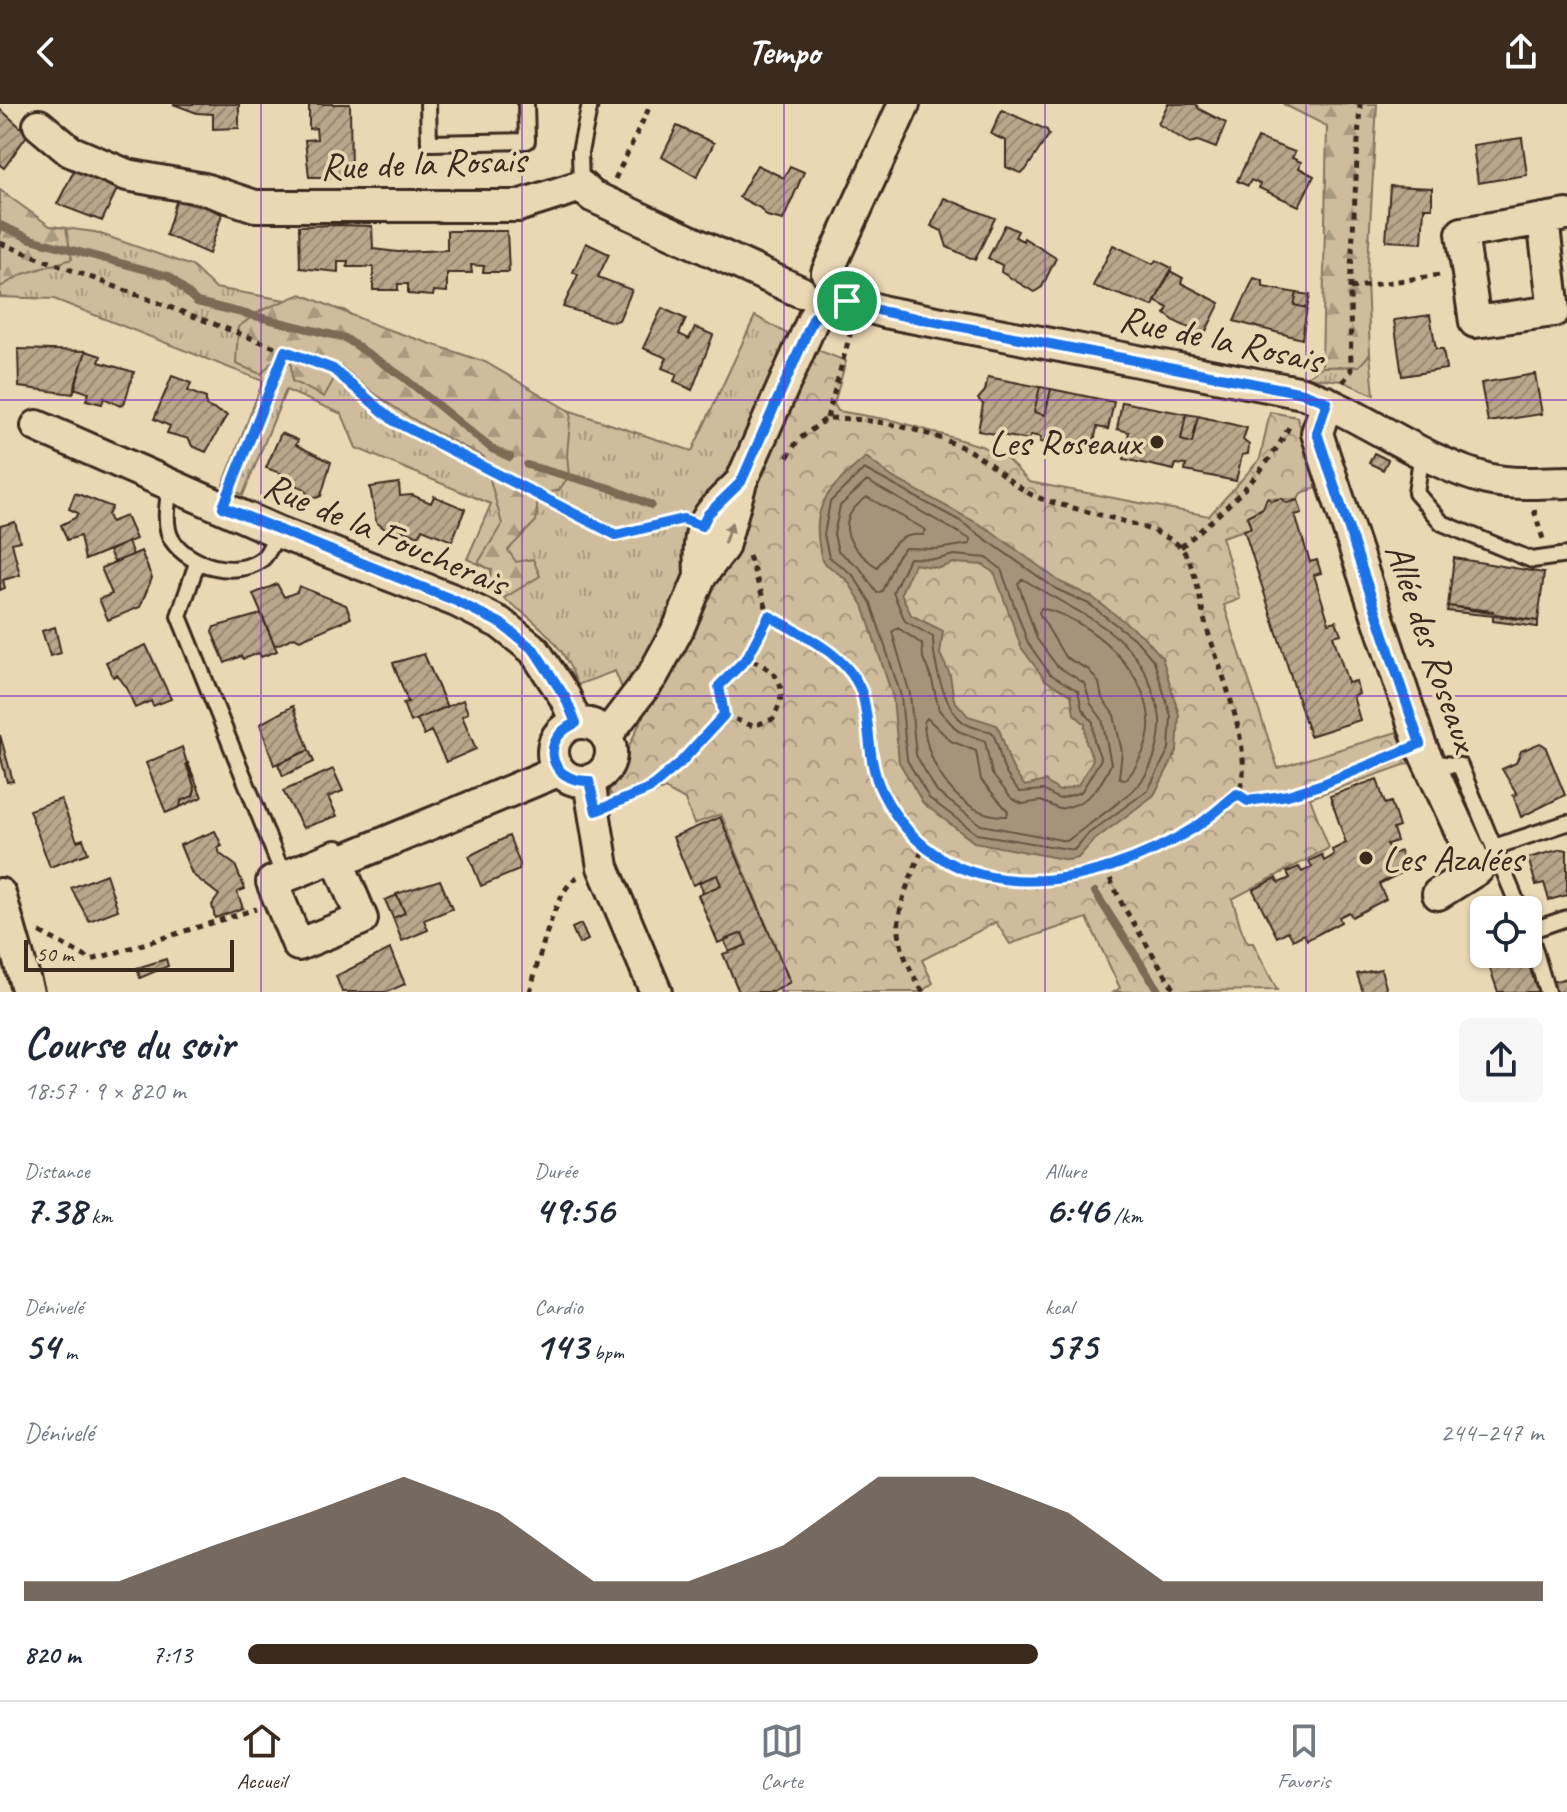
<!DOCTYPE html>
<html lang="fr">
<head>
<meta charset="utf-8">
<style>
	body { margin:0; font-family:Caveat,sans-serif; background:#f6f6f7; color:#1f2937; height:100vh; display:flex; flex-direction:column; font-size:30px; white-space:nowrap }
	* { box-sizing:border-box; margin:0 }
	p { font-size:26px; color:#747a83 }
	.icon { flex:none; width:44px; height:44px; fill:none; stroke:currentColor; stroke-width:2; stroke-linecap:round; stroke-linejoin:round }
	.map { position:relative; height:888px; overflow:hidden }
	.sheet { display:flex; flex-direction:column; background:#fff; flex:1 }
	.sheet>* { flex:none }
	.buttons { position:absolute; left:1470px; top:792px; display:grid; gap:16px }
	.buttons a { display:grid; place-items:center; width:72px; height:72px; border-radius:12px; background:#fff; box-shadow:0 2px 6px #0004; font-size:40px }
	.scale { position:absolute; left:24px; bottom:20px; width:210px; box-sizing:border-box; padding-left:8px; border:4px solid #3b2a1e; border-top:0; font-size:22px; line-height:28px; white-space:nowrap; color:#3b2a1e; -webkit-text-stroke:6px #ead8b5; paint-order:stroke }
	.pin { position:absolute; display:grid; place-items:center; width:68px; height:68px; color:#fff; margin:-34px; border:4px solid #fff; border-radius:50%; box-shadow:0 2px 8px #0007 }
	.round { display:grid; place-items:center; flex:none; width:84px; height:84px; border-radius:12px; background:#f6f6f7 }
	.overview { display:flex; align-items:center; justify-content:space-between; height:136px; padding:0 24px }
	h1 { font-size:44px; font-weight:700; line-height:60px }
	.figures { display:grid; grid-template-columns:repeat(3,1fr); gap:12px; height:136px; padding:8px 24px }
	.figures div { display:grid; align-content:center }
	.figures b { font-size:40px; font-weight:700 }
	.figures small { font-size:22px; font-weight:400 }
	.figures p { font-size:22px }
	.chart { height:224px; padding:16px 24px }
	.chart p { display:flex; justify-content:space-between }
	.chart svg { width:100%; height:144px; margin-top:8px; fill:#3b2a1e; opacity:.7 }
	ul { padding:0 24px; list-style:none; font-size:26px }
	li { display:grid; grid-template-columns:128px 96px 1fr; align-items:center; height:60px }
	li i { height:20px; border-radius:10px; background:#3b2a1e }
	header { display:flex; justify-content:space-between; align-items:center; height:104px; padding:0 24px; background:#3b2a1e; color:#fff; font-size:36px; font-weight:700 }
	.tab-bar { display:flex; justify-content:space-around; align-items:center; height:112px; border-top:2px solid #e0e1e3; background:#fff; font-size:22px; color:#747a83 }
	.tab-bar a { display:grid; justify-items:center; gap:4px }
	.tab-bar .selected { color:#3b2a1e }
	.map>svg:first-child { display:block }
</style>
</head>
<body>
<header><svg class="icon" aria-label="back" viewBox="0 0 24 24"><path d="M15 5l-7 7 7 7"/></svg>Tempo<svg class="icon" aria-label="share" viewBox="0 0 24 24"><path d="M12 15V3M7 8l5-5 5 5M5 13v7h14v-7"/></svg></header>
<div class="map">
<svg width="1567" height="888" viewBox="0 0 1567 888">
	<defs>
		<pattern id="grass-tufts" width="24" height="20" patternUnits="userSpaceOnUse" patternTransform="scale(2)"><rect width="24" height="20" fill="#cebc9c"/><path d="M3 7l-1-3M5 7V3M7 7l1-3M15 17l-1-3M17 17v-4M19 17l1-3" fill="none" stroke="#a8997f"/></pattern>
		<pattern id="forest-firs" width="22" height="20" patternUnits="userSpaceOnUse" patternTransform="scale(2)"><rect width="22" height="20" fill="#cebc9c"/><path d="M5 1l3.5 6h-7zM16 11l3.5 6h-7z" fill="#a8997f"/></pattern>
		<pattern id="park-crowns" width="20" height="18" patternUnits="userSpaceOnUse" patternTransform="scale(2)"><rect width="20" height="18" fill="#cebc9c"/><path d="M2 6a3 3 0 1 1 6 0M12 15a3 3 0 1 1 6 0" fill="none" stroke="#a8997f"/></pattern>
		<pattern id="building-hatch" width="6" height="6" patternUnits="userSpaceOnUse" patternTransform="scale(2)"><rect width="6" height="6" fill="#b9a78b"/><path d="M-1 1l2-2M0 6l6-6M5 7l2-2" fill="none" stroke="#988871"/></pattern>
	</defs>
	<rect width="100%" height="100%" fill="#ead8b5"/>
	<filter id="ink" filterUnits="userSpaceOnUse"><feTurbulence type="fractalNoise" baseFrequency=".0125" numOctaves="2"/><feDisplacementMap in="SourceGraphic" scale="16" xChannelSelector="R" yChannelSelector="G"/><feConvolveMatrix kernelMatrix="1 2 1 2 8 2 1 2 1" color-interpolation-filters="sRGB"/></filter>
	<g filter="url(#ink)">
		<!-- grass -->
		<path fill="url(#grass-tufts)" stroke="#84735d" stroke-width="2" d="M0,98L50,122L95,128L192,162L215,184L344,206L419,257L692,347L755,212L791,232L678,490L639,569L624,589L615,567L577,581C564,535 524,507 486,483L492,466L467,455L491,400L356,344L342,310L286,286L243,391L223,381L263,277L54,195L0,193Z
			M1370,250L1374,291L1342,277L1306,273L1322,263L1359,262Z"/>
		<!-- forest -->
		<path fill="url(#forest-firs)" stroke="#84735d" stroke-width="2" d="M1283,0H1377L1367,175L1370,250L1359,262L1322,263L1327,22Z
			M0,86L50,122L66,124L72,155L23,170L0,183Z
			M301,190L378,222L485,258L571,308L567,350L569,372L559,386L538,391L536,417L508,446L516,458L533,455L540,472L504,494L486,483L492,466L478,459L502,420L484,353C432,327 384,302 341,262L324,293L292,277L291,259L275,255L261,270L236,260L238,223L262,206Z"/>
		<!-- park -->
		<path fill="url(#park-crowns)" stroke="#84735d" stroke-width="2" d="M815,245L846,257L834,300L838,307L896,317L981,342L1004,352L1029,378L1209,412L1260,355L1270,308L1297,313L1320,383L1301,389L1298,396L1267,394L1263,404L1247,412L1251,424L1222,433L1240,495L1224,501L1278,664L1397,628L1410,659L1310,694L1329,744L1232,795C1239,812 1238,823 1248,839H1253L1277,886L1114,888L1120,884L1087,814L1010,840L996,818L922,856L933,879L921,888H780V882L790,878L721,710L694,720L685,696L665,685L623,703L612,696L609,685L644,610L676,565Z"/>
		<!-- water -->
		<path fill="#a6947a" stroke="#7b6a55" stroke-width="2" fill-rule="evenodd" d="M866,353L892,373L990,426L1060,478L1092,493L1143,532L1162,553L1179,611L1177,647L1154,691L1093,737L1078,754L1068,756L974,738L923,699L899,658L893,594L863,501L847,476L822,457C809,400 826,388 866,353ZM954,459L984,461L995,470L1021,543L1045,576L1071,591L1074,610L1085,620L1086,638L1093,656L1078,681L1059,687L1045,677L1025,682C1005,659 1009,647 997,621L968,612L954,596L950,571L940,550L943,527L911,511L901,489L914,460L939,464Z"/>
		<g fill="none" stroke-linecap="round" stroke-linejoin="round">
			<!-- shore -->
			<path stroke="#665443" stroke-width="2" d="M864,365L960,417L1056,485L1089,500L1137,537L1154,557L1171,612L1169,645L1148,686L1088,730L1074,746L977,730L929,694L907,656L901,592L871,499L853,471L829,453L824,431L830,398Z
				M867,377L970,435V440L937,445L905,444L897,453L882,487L877,489L860,464L838,447L834,430L840,402Z
				M867,393L926,426L923,431C895,429 892,445 877,463C849,444 831,418 867,393Z
				M954,451L987,454L1001,465L1028,539L1050,570L1078,587L1082,605L1093,618L1094,637L1101,655L1081,688L1059,695L1043,686L1020,688C995,661 1006,656 992,628C983,625 969,624 962,617C943,601 933,557 933,533L905,517L893,488L909,454L938,455Z
				M1023,475C1073,508 1134,525 1153,588C1157,600 1161,611 1160,623C1159,642 1152,666 1139,680C1124,697 1086,722 1067,737L981,721L937,688L916,651L910,590L892,528L898,524L922,540L923,554L932,576L939,606L958,627L985,637L992,670L1012,695L1023,700L1041,697L1059,705C1086,701 1100,685 1111,660L1102,615L1091,600L1084,579L1057,562L1037,535L1018,479Z
				M1041,504C1097,516 1173,588 1142,650C1137,659 1133,670 1125,676L1119,673L1122,648L1114,611L1102,594L1099,579L1089,566L1065,553L1039,509Z
				M927,614L951,637L976,647L981,676L1008,707L1007,712C960,715 925,660 924,618Z"/>
			<!-- stream -->
			<path stroke="#7b6a55" stroke-width="8" d="M0,121L31,135L169,172L197,198L345,234L403,273L492,345L510,353
				M527,361L610,384L651,401
				M1095,788L1159,888"/>
		</g>
		<!-- building -->
		<path fill="url(#building-hatch)" stroke="#3b2a1e" stroke-width="2" d="M173,0H239V24L213,25V10L197,9Z
			M309,0H350L351,73H309L305,36L317,35L316,24L309,25Z
			M1168,0H1196L1199,5L1226,19L1216,44L1198,37L1189,39L1158,20Z
			M0,5L28,30L4,64L0,61Z
			M1002,6L1047,26L1049,31L1025,67L1020,69L1006,63V37L991,30Z
			M677,22L714,39L697,73L662,53Z
			M1258,34L1295,48L1292,54L1301,58L1299,64L1314,72L1299,102L1259,84L1260,80L1251,76L1248,82L1237,77Z
			M1522,34L1527,71L1478,79L1473,41Z
			M757,61L784,74L790,62L804,68L783,116L767,112L760,104L739,93Z
			M76,63L120,79L102,117L57,100Z
			M1390,82L1432,84V104H1424L1422,139L1386,137Z
			M178,91L222,110L209,150L166,131Z
			M944,94L995,114L975,156L947,143L942,127L931,122Z
			M338,121L372,122L373,145L398,148L447,146V127H507L509,168H483L484,162L471,161L472,169H447V188L434,187L433,192L408,190V180H398V186H373V163H347L348,157H338V168L300,164L299,122Z
			M1005,121L1018,127L1015,133L1023,137L1024,134L1056,154L1042,183L1034,188L1001,168L1002,161L988,154Z
			M586,139L609,150L598,173L632,186L619,216L613,218L563,203L578,171L573,168Z
			M1113,141L1153,160L1156,156L1172,164L1153,202L1093,182Z
			M1170,167L1183,174L1181,179L1220,199L1204,231L1176,218L1165,210L1168,204L1155,197Z
			M1254,174L1263,177V183L1297,189L1294,201L1307,204L1302,235L1234,217Z
			M1297,189L1310,191L1307,204L1294,201Z
			M662,204L686,215L679,230L689,235L695,223L713,231L692,286L674,277L677,270L662,264L667,254L643,244Z
			M1430,211L1436,245H1443L1446,265L1402,272L1394,216Z
			M18,245L86,247L73,290L19,283Z
			M86,247L101,252L99,258L134,268L124,300L120,302L104,294L102,300L86,296L89,289L74,284Z
			M1535,270L1542,310L1488,318L1481,279Z
			M172,272L191,279L188,287L206,294V302L227,311L206,348L192,342L189,335L167,329L170,322L154,315Z
			M988,273L1040,283L1034,308L1045,311L1051,285L1114,298L1108,325L1097,323L1092,348L1040,338L1041,333L1031,331L1029,336L978,327L983,300L978,295L985,287Z
			M1040,283L1051,285L1045,311L1034,308Z
			M1122,298L1186,310L1181,336L1192,339L1198,312L1247,324L1243,336L1249,341L1248,350L1242,351L1236,377L1185,367L1186,361L1176,360L1174,366L1124,355L1129,328L1117,325Z
			M1186,310L1198,312L1192,339L1181,336Z
			M281,329L298,336L296,341L331,358L321,392L316,394L307,390L305,385L281,375L283,370L266,364Z
			M1374,349L1388,356L1383,366L1369,359Z
			M399,379L400,392L412,391L431,399L434,392L465,405L452,437L422,425L419,432L407,427L389,428L376,418L370,383Z
			M75,389L112,403L108,411L111,418L126,412L136,435L85,456L80,432L67,436L61,421L75,414L78,409L69,405Z
			M1267,394L1272,397L1281,394L1287,399L1298,396L1302,409L1295,411L1310,458L1317,456L1321,469L1314,471L1329,519L1336,517L1341,530L1333,532L1348,579L1356,577L1359,590L1353,592L1360,616L1310,632L1244,426L1251,424L1247,412L1263,404Z
			M15,418L20,437L12,439L20,471L3,476L5,484L0,486V422Z
			M128,438L133,451L114,458L109,447Z
			M141,447L152,474L140,503L108,516L99,495L112,490L101,464Z
			M1454,454L1544,469L1538,517L1448,502Z
			M277,480L284,493L297,488L299,482L346,501L351,514L300,536L294,533L275,542L253,490Z
			M1448,502L1493,507V512L1447,507Z
			M261,510L277,547L261,553L259,549L243,555L241,552L225,559L212,528L214,523Z
			M1493,512L1538,517V523L1493,517Z
			M55,523L61,549L50,552L42,527Z
			M146,541L171,595L153,602L151,597L135,604L127,584L117,571L113,573L106,558Z
			M424,550L447,603L410,618L403,599L408,598L393,559Z
			M463,596L468,609L462,612L476,645L446,658L431,627L424,631L417,615Z
			M293,602L309,646L274,661L260,620Z
			M0,631L13,677L7,678L0,650Z
			M1540,639L1545,642L1565,691L1521,713L1513,691L1517,690L1502,665L1516,659L1521,647Z
			M182,643L195,685L193,692L181,697L180,703L166,709L146,659Z
			M309,646L314,658L283,672L278,660Z
			M188,659L202,693L180,703L181,697L193,692L195,685L186,660Z
			M333,665L343,687L328,693L337,712L303,724L283,687Z
			M1377,675L1385,700L1391,698L1399,723L1393,725L1397,737L1387,740L1390,751L1400,747L1407,766L1379,780L1386,795L1352,813L1349,808L1339,813L1341,818L1307,836L1304,830L1293,836L1288,827L1277,833L1253,786L1276,774L1279,779L1290,774L1287,768L1299,763L1302,768L1312,763L1309,757L1322,751L1324,757L1334,751L1332,746L1346,739L1330,692Z
			M61,695L77,737L83,735L88,749L50,763L29,706Z
			M720,713L790,878L773,888H739L723,850L747,841L742,829L718,839L698,791L721,781L717,771L693,781L673,733Z
			M215,727L222,742L218,744L220,750L235,761L245,785L237,788L243,804L215,814L212,801L219,791L192,770L180,741Z
			M509,732L520,760L519,766L481,782L469,752Z
			M1562,745L1567,746V791L1549,796L1544,779L1536,781L1528,754Z
			M106,770L118,806L89,817L71,784Z
			M717,771L721,781L704,789L699,778Z
			M440,776L452,805L424,816L428,826L402,837L393,814L405,809L396,790Z
			M397,791L405,809L393,814L385,796Z
			M581,820L588,836L579,840L572,824Z
			M742,829L747,841L729,848L724,836Z
			M390,845L405,880L387,888H342L336,872Z
			M1485,850H1525L1538,888H1498Z
			M166,855L168,862L140,874L137,864Z
			M1381,865L1387,887L1363,888L1357,870Z
			M1567,874V888H1555L1552,878Z"/>
		<g fill="none" stroke-linecap="round" stroke-linejoin="round">
			<defs>
				<path id="lane" d="M428,0L429,39L527,37L526,0
					M581,82L580,48L590,0
					M1422,348L1416,389L1442,419L1532,456L1567,451
					M170,380C168,396 163,422 172,436C189,462 236,475 262,455C269,450 273,436 278,428
					M197,459L179,512L284,773
					M1428,658L1460,662L1520,806
					M1494,743L1567,719
					M1528,824L1547,888
					M1529,827L1567,814"/>
				<path id="street" d="M39,21L70,47L127,71L204,85L255,102H518L581,82L592,92L801,188
					M1543,115L1554,207L1475,218L1462,129L1567,111
					M827,169L904,0
					M847,197L885,208L1303,289C1366,312 1422,358 1487,375C1513,381 1541,379 1567,378
					M1327,298L1317,329L1324,351L1420,640L1478,765L1438,790
					M37,322L278,428L456,497L500,519L534,546L565,593L576,619
					M700,473C698,417 702,416 741,378
					M553 648a29 29 0 1 1 58 0a29 29 0 1 1-58 0Z
					M606,632L653,571L679,523L700,473L723,443L741,378L814,213
					M589,677L603,763L656,888
					M338,758L362,815L298,841L272,778L336,752L338,758L558,667
					M0,790L28,888"/>
			</defs>
			<!-- lane casing -->
			<use href="#lane" stroke="#3b2a1e" stroke-width="20"/>
			<!-- street casing -->
			<use href="#street" stroke="#3b2a1e" stroke-width="36"/>
			<!-- path -->
			<path stroke="#3b2a1e" stroke-width="5" stroke-dasharray="6 6" stroke-linecap="butt" d="M615,75L651,0
				M0,139L333,265L394,317L616,431L676,416
				M1350,184L1440,171
				M1343,278L1351,267L1350,184L1360,0
				M827,314L851,227
				M233,381L285,247
				M1534,406L1543,435
				M1181,443C1222,408 1264,372 1289,323
				M749,452L769,512C796,528 834,544 852,571C864,588 862,607 865,626C875,679 899,738 952,761C976,772 1006,780 1033,778C1091,774 1199,738 1236,691C1261,660 1215,554 1205,518C1199,495 1197,464 1182,445C1162,419 1067,407 1032,391C1012,381 995,362 975,350C932,326 876,314 827,314L798,336L785,357
				M724,611L753,622L773,615C790,583 780,567 747,554
				M1237,690L1248,697L1288,691L1398,651
				M619,698C675,674 682,647 724,611L719,582L747,554L769,512
				M1105,764L1123,802L1176,888
				M40,828L92,856L256,805
				M530,888C537,863 555,783 578,773
				M923,888C885,827 897,805 923,744"/>
			<!-- lane -->
			<use href="#lane" stroke="#ead8b5" stroke-width="14"/>
			<!-- street -->
			<use href="#street" stroke="#ead8b5" stroke-width="30"/>
		</g>
		<!-- one-way arrows -->
		<defs><path id="oneway-solid" d="M-6-.8H1V-3.2L6.5 0L1 3.2V.8H-6Z" transform="scale(2)"/></defs>
		<use fill="#92816a" href="#oneway-solid" transform="translate(728 429) rotate(-70)"/>
	</g>
	<g fill="none" stroke-linecap="round" stroke-linejoin="round" filter="url(#ink)">
		<defs>
			<path id="route" d="M847,197L885,208L1303,289L1327,298L1317,329L1420,640L1323,680L1288,691L1248,697L1237,690C1223,701 1210,714 1194,724C1094,786 946,814 882,688C867,657 871,625 863,593C852,552 802,531 769,512L747,554L719,582L724,611L680,659L649,685L596,707L589,677C548,678 539,634 576,619L565,593L534,546L500,519L456,497L223,403L285,247L333,265L394,317L616,431L683,415L702,422L708,410L741,378L814,213L834,212Z"/>
		</defs>
		<!-- route casing -->
		<use href="#route" stroke="#fff" stroke-width="16"/>
		<!-- route -->
		<use href="#route" stroke="#1a73e8" stroke-width="10"/>
	</g>
	<!-- grid -->
	<path fill="none" stroke="#7b2cbf" stroke-width="2" stroke-opacity="0.55" d="M261,0V888M522,0V888M784,0V888M1045,0V888M1306,0V888M0,296H1567M0,592H1567"/>
	<!-- markers -->
	<g fill="#3b2a1e" stroke="#ead8b5" stroke-width="3">
		<circle cx="1157" cy="338" r="8"/>
		<circle cx="1366" cy="754" r="8"/>
	</g>
	<g text-anchor="middle" dominant-baseline="central" stroke-width="7" stroke-linejoin="round" paint-order="stroke">
		<!-- street labels -->
		<g font-size="38" fill="#3b2a1e" stroke="#ead8b5">
			<text transform="translate(423 59) rotate(-2)">Rue de la Rosais</text>
			<text transform="translate(1221 235) rotate(12)">Rue de la Rosais</text>
			<text transform="translate(386 430) rotate(23)">Rue de la Foucherais</text>
			<text transform="translate(1432 543) rotate(71)">Allée des Roseaux</text>
		</g>
		<!-- poi labels -->
		<g font-size="38" fill="#3b2a1e" stroke="#ead8b5" text-anchor="end">
			<text x="1141" y="338">Les Roseaux</text>
			<text x="1382" y="754" text-anchor="start">Les Azalées</text>
		</g>
	</g>
</svg>
<div class="buttons">
<a><svg class="icon" aria-label="locate" viewBox="0 0 24 24"><circle cx="12" cy="12" r="6"/><path d="M12 2v4M12 18v4M2 12h4M18 12h4"/></svg></a>
</div>
<div class="scale">50 m</div>
<div class="pin" style="left:847px;top:197px;background:#1e9e55"><svg class="icon" aria-label="arrive" viewBox="0 0 24 24"><path d="M6 21V4h12l-3 4 3 4H6"/></svg></div>
</div>
<section class="sheet">
<div class="overview"><div><h1>Course du soir</h1><p>18:57 · 9 × 820 m</p></div><a class="round"><svg class="icon" aria-label="share" viewBox="0 0 24 24"><path d="M12 15V3M7 8l5-5 5 5M5 13v7h14v-7"/></svg></a></div>
<div class="figures">
<div><p>Distance</p><b>7.38<small> km</small></b></div>
<div><p>Durée</p><b>49:56</b></div>
<div><p>Allure</p><b>6:46<small> /km</small></b></div>
</div>
<div class="figures">
<div><p>Dénivelé</p><b>54<small> m</small></b></div>
<div><p>Cardio</p><b>143<small> bpm</small></b></div>
<div><p>kcal</p><b>575</b></div>
</div>
<div class="chart"><p><span>Dénivelé</span>244–247 m</p>
<svg viewBox="0 0 160 44" preserveAspectRatio="none"><path d="M0 44V38L10 38L20 27L30 17L40 6L50 17L60 38L70 38L80 27L90 6L100 6L110 17L120 38L130 38L140 38L150 38L160 38V44z"/></svg>
</div>
<ul>
<li><b>820 m</b>7:13<i style="width:61%"></i></li>
</ul>
</section>
<nav class="tab-bar">
<a class="selected"><svg class="icon" aria-label="home" viewBox="0 0 24 24"><path d="M3 11l9-7 9 7M6 9v11h12V9"/></svg>Accueil</a>
<a><svg class="icon" aria-label="map" viewBox="0 0 24 24"><path d="M3 6l6-2 6 2 6-2v14l-6 2-6-2-6 2zM9 4v14M15 6v14"/></svg>Carte</a>
<a><svg class="icon" aria-label="saved" viewBox="0 0 24 24"><path d="M7 4h10v16l-5-4-5 4z"/></svg>Favoris</a>
</nav>
</body>
</html>
